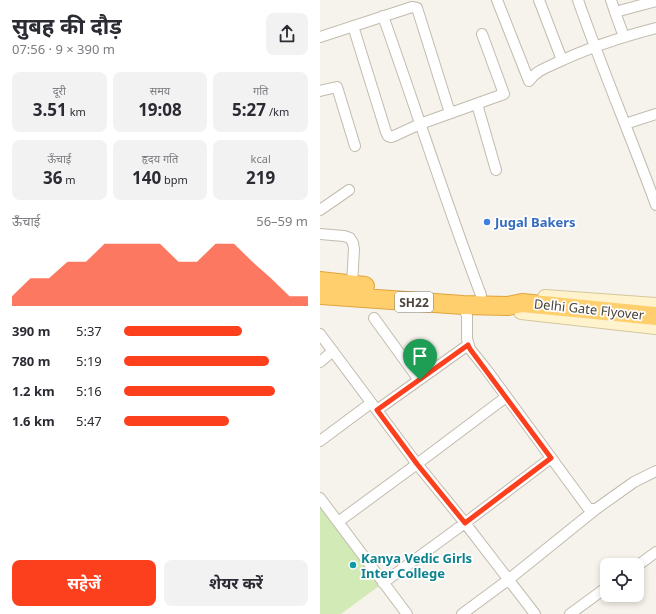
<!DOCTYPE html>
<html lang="hi">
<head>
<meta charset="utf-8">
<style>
	body { margin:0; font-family:"Noto Sans","Noto Sans Devanagari",sans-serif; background:#f2f2f3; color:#2b2b33; height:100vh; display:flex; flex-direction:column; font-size:15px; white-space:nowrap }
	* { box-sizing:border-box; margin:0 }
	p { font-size:13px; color:#7c7c81 }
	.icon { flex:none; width:22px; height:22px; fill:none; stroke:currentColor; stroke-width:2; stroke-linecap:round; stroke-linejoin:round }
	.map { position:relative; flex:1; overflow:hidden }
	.sheet { display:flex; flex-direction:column; background:#fff; width:320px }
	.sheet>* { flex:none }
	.controls { position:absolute; left:280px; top:558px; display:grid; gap:8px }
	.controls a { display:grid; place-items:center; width:44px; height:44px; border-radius:8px; background:#fff; box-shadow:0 2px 6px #0003; font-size:20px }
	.pin { position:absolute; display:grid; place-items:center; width:34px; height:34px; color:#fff; margin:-41px -17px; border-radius:50% 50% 50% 0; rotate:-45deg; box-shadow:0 0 4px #0007 }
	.pin .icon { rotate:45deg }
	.round { display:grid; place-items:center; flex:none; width:42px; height:42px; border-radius:8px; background:#f2f2f3 }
	.summary { display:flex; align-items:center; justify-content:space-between; height:68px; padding:0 12px }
	h1 { font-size:22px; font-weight:700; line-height:30px }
	.metrics { display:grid; grid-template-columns:repeat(3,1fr); gap:6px; height:68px; padding:4px 12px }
	.metrics div { display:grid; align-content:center; border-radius:8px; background:#f2f2f3; text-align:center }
	.metrics b { font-size:17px; font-weight:700 }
	.metrics small { font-size:11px; font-weight:400 }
	.metrics p { font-size:11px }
	.chart { height:112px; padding:8px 12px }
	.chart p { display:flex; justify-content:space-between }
	.chart svg { width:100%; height:72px; margin-top:4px; fill:#fc3f1d; opacity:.7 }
	.primary-button { display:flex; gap:8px; margin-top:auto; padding:8px 12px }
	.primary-button a { flex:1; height:46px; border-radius:8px; background:#fc3f1d; color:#fff; font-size:16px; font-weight:700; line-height:46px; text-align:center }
	.primary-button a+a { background:#f2f2f3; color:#2b2b33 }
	ul { padding:0 12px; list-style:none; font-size:13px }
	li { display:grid; grid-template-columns:64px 48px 1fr; align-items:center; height:30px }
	li i { height:10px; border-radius:5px; background:#fc3f1d }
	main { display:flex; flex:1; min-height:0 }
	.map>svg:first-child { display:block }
</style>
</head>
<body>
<main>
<section class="sheet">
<div class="summary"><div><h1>सुबह की दौड़</h1><p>07:56 · 9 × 390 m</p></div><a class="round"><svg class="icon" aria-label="share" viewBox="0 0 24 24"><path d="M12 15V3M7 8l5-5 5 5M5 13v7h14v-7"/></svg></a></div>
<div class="metrics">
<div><p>दूरी</p><b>3.51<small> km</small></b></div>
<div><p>समय</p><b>19:08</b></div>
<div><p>गति</p><b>5:27<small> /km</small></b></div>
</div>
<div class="metrics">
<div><p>ऊँचाई</p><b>36<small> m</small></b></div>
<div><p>हृदय गति</p><b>140<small> bpm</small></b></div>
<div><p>kcal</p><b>219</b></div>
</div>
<div class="chart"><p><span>ऊँचाई</span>56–59 m</p>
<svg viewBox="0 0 160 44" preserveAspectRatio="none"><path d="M0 44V38L10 27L20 27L30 17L40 17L50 6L60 6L70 6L80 6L90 17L100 17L110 6L120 6L130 17L140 27L150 38L160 38V44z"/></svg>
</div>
<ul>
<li><b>390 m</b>5:37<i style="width:64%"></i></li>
<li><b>780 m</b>5:19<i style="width:79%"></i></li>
<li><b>1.2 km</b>5:16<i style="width:82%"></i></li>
<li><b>1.6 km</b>5:47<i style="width:57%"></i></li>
</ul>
<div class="primary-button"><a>सहेजें</a><a>शेयर करें</a></div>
</section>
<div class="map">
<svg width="336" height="614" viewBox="0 0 336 614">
	<rect width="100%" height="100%" fill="#f6f3ec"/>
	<!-- green -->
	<path fill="#d2eab5" d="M0,498L63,583L21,614H0Z"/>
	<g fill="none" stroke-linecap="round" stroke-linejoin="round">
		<defs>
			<path id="street" d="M177,0L209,81
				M219,0L242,60
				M258,0C282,69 311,137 336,205
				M291,0L295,12L336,1
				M295,12L304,37
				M63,16C96,109 126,203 161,295
				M33,26L66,132L68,136L71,137L74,136L100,124L184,94L162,34
				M0,37L92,7L97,8L130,113
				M209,81C215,72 225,68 234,64C267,48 301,37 336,28
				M0,91L17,87L35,146
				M157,104L176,170
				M305,124L336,114
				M0,210L29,190
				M0,234L24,236L30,238L33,243L34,249L32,285
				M143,305L147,316V339L150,349L166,369L268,508L271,509H276L314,482L336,471
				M54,318L99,380
				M0,334L97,464L145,523L215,614
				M0,362L13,351
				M57,410L148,345
				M0,441L51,403
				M0,498L87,614
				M18,522L97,464L186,397
				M317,566L336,552
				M63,583L145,523L231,458
				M142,614L188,580L276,509
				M250,614L287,587"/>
			<path id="secondary" d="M225,297L336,305
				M201,312L336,327"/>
			<path id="highway" d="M0,281L45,286
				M0,295L143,305L188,306L202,303L336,316"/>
		</defs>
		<!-- street casing -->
		<use href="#street" stroke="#c2bbae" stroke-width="12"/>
		<!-- secondary casing -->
		<use href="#secondary" stroke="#d6c79b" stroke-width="16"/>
		<!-- highway casing -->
		<use href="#highway" stroke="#e0a43c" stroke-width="20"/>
		<!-- street -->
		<use href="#street" stroke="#fff" stroke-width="10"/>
		<!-- secondary -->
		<use href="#secondary" stroke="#fff3cd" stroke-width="14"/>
		<!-- highway -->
		<use href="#highway" stroke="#ffcf6e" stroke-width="18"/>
	</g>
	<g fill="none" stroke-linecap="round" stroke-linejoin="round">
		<defs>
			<path id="route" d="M148,345L150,349L231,458L145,523L97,464L57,410Z"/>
		</defs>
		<!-- route casing -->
		<use href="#route" stroke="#fff" stroke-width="8"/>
		<!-- route -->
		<use href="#route" stroke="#fc3f1d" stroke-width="5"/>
	</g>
	<!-- markers -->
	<circle fill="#3f7fe0" stroke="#fff" stroke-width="1.5" cx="167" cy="222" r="4"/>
	<circle fill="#0f9aa8" stroke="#fff" stroke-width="1.5" cx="33" cy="565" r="4"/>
	<g text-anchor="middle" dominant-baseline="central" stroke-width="3.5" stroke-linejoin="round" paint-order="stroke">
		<!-- shield labels -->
		<rect fill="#fff" stroke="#817c74" stroke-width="1" x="75" y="292" width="38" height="20" rx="3"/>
		<g font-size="12" font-weight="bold" fill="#4b4439">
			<text x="94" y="302">SH22</text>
		</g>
		<!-- shop labels -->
		<g font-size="13" font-weight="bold" fill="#366cbe" stroke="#fff" text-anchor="start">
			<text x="175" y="222">Jugal Bakers</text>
		</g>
		<!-- street labels -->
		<g font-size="13" fill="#4b4439" stroke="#fff">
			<text transform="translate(269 309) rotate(6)">Delhi Gate Flyover</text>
		</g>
		<!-- culture labels -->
		<g font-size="13" font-weight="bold" fill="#0d838f" stroke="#fff" text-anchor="start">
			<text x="41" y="558">Kanya Vedic Girls<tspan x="41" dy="15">Inter College</tspan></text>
		</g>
	</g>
</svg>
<div class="controls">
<a><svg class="icon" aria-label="locate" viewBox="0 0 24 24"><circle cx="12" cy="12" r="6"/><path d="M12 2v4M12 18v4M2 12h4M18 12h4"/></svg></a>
</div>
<div class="pin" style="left:100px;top:380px;background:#1e9e55"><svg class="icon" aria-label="arrive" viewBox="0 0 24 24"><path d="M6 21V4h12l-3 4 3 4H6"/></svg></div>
</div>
</main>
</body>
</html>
